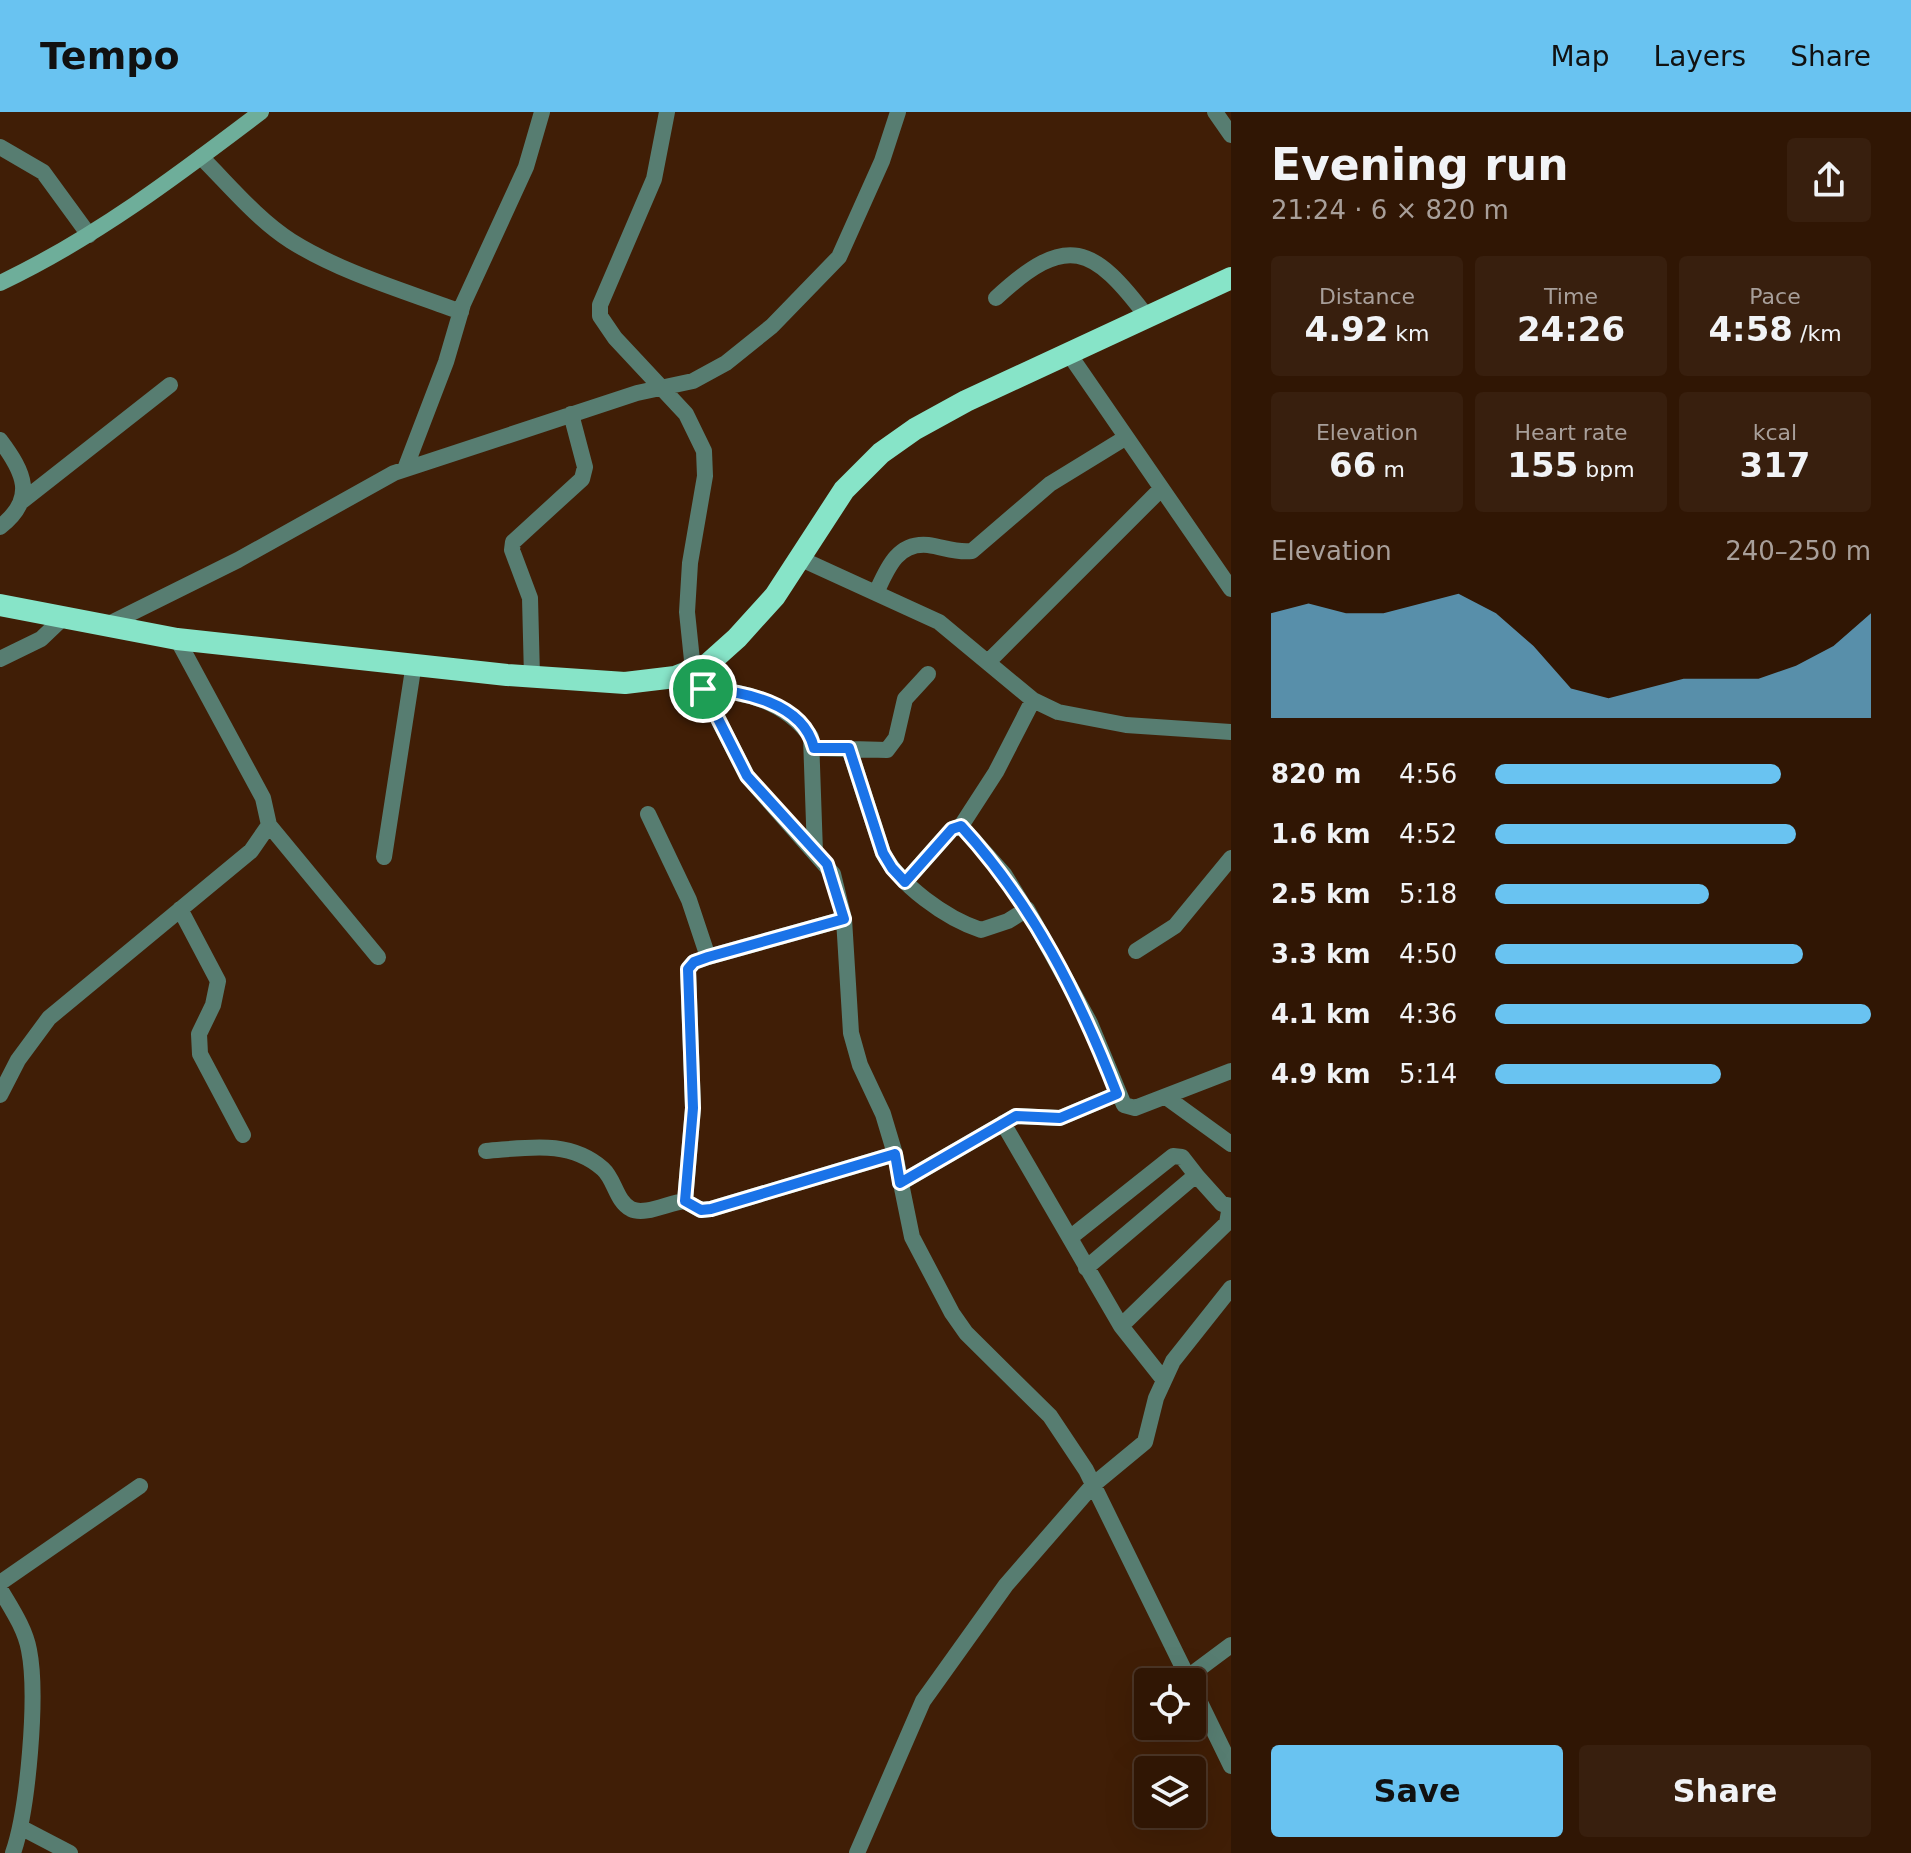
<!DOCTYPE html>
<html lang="en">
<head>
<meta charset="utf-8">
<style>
	body { margin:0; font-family:"DejaVu Sans",sans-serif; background:#381f0e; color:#f1f3f6; height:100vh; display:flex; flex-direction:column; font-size:30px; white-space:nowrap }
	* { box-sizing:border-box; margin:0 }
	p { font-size:26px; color:#a89f9a }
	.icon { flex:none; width:44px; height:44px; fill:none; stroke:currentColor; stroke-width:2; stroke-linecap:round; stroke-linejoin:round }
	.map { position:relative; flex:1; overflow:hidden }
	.panel { display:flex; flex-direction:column; background:#301604; width:680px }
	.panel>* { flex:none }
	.controls { position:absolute; left:1134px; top:1556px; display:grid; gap:16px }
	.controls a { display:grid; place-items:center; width:72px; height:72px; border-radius:8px; background:#301604; box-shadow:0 8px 32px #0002,0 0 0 2px #4b3526; font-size:40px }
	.pin { position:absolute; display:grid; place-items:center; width:68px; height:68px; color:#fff; margin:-34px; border:4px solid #fff; border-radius:50%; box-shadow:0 2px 8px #0007 }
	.round { display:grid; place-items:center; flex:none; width:84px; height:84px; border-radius:8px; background:#381f0e }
	.headline { display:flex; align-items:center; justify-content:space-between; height:136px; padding:0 40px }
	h1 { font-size:44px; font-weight:700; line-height:60px }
	.stats { display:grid; grid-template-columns:repeat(3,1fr); gap:12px; height:136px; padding:8px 40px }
	.stats div { display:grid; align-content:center; border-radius:8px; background:#381f0e; text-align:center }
	.stats b { font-size:34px; font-weight:700 }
	.stats small { font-size:22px; font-weight:400 }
	.stats p { font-size:22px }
	.chart { height:224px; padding:16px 40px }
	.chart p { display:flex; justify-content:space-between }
	.chart svg { width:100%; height:144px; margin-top:8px; fill:#69c3f1; opacity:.7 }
	.button { display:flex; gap:16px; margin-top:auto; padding:16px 40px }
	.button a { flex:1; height:92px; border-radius:8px; background:#69c3f1; color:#111; font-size:32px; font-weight:700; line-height:92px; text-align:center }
	.button a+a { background:#381f0e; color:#f1f3f6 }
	ul { padding:0 40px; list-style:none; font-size:26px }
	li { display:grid; grid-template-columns:128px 96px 1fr; align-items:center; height:60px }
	li i { height:20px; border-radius:10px; background:#69c3f1 }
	header { display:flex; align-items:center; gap:48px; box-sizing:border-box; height:112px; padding:0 40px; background:#69c3f1; color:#111 }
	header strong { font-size:38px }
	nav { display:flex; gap:44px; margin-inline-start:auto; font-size:28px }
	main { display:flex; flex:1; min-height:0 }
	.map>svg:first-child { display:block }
</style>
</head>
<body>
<header>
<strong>Tempo</strong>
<nav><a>Map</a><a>Layers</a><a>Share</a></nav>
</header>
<main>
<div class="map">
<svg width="1231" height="1741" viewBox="0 0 1231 1741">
	<rect width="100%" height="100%" fill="#401e06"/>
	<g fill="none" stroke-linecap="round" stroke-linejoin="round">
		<!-- minor -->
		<path stroke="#577d71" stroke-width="16" d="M667,0L654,67L600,193V204L615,226L686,302L704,339L705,364L690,451L687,500L693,558L747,664L833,762L844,807L851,921L860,953L883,1002L895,1042L912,1125L952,1201L966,1221L1050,1304L1086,1358L1190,1570
			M1215,0L1231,23
			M0,35L43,60L89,123
			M201,45C230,74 257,107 291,129C342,161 405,179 461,200
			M996,186C1067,120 1093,133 1148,206
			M1069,242L1231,477
			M0,328C24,360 37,386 0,415
			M405,357L446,250L463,192L526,55L542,0
			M21,390L170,273
			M799,446L939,510L1033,588L1058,600L1126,613L1231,620
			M876,481C887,457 897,430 928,433C944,435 955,441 972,439L1050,372L1125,326
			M105,514L238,448L394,361L637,281L693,269L726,251L772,214L839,145L882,49L898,0
			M0,547L41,527L64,505
			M988,550L1160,378
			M532,565L530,486L512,438L513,430L582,367L585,355L571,302
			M703,577C745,579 785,589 811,625L815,740
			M814,636L887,638L896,626L905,587L928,562
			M849,636L883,741C900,773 945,806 981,818L1008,809L1027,797L1090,911L1124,993L1135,996L1231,959
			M648,702L689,788L708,845
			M269,713L378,845
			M961,714L996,660L1033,588
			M384,745L414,551
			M905,770L952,717L961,714L1004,762L1026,798
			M180,797L218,869L213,893L199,922L200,942L243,1023
			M1136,839L1175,814L1231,746
			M0,983L18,948L49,906L251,739L269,713L263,686L177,527
			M1166,985L1231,1032
			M1003,1011L1121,1214
			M486,1039C527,1036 569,1027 603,1057C615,1068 616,1089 631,1097C645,1104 670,1090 685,1089L701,1098L711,1097L895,1042
			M900,1071L1016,1004L1060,1006L1117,982
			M685,1089L693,996L688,857L694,850L708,845L844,807
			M1071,1125L1173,1044L1182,1045L1196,1063
			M1086,1156L1196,1063L1222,1092L1231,1094
			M1163,1267L1121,1214L1227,1111L1230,1094
			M0,1471L140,1374
			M0,1477C11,1496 25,1516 29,1538C38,1583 28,1698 13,1741
			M1188,1565L1231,1533
			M1192,1574L1231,1654
			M22,1716L70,1741
			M857,1741L923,1589L1006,1473L1093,1373L1145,1330L1156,1286L1173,1249L1231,1176"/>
		<!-- secondary -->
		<path stroke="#6eae9a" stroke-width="16" d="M0,171C95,126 178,63 261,0"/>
		<!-- trunk -->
		<path stroke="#87e4c8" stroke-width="22" d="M0,493L177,527L507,563L625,571L675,565L708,552L737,526L775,484L844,378L881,341L915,317L966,289L1231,166"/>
	</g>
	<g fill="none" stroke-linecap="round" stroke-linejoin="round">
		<defs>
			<path id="route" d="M703,577C741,579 803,590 814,636H849L883,741L892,756L905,770L952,717L961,714C1032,791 1079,884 1117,982L1060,1006L1016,1004L900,1071L895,1042L711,1097L701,1098L685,1089L693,996L688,857L694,850L708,845L844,807L827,752L747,664Z"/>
		</defs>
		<!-- route casing -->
		<use href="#route" stroke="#fff" stroke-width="16"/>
		<!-- route -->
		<use href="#route" stroke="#1a73e8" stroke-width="10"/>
	</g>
</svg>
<div class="controls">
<a><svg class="icon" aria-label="locate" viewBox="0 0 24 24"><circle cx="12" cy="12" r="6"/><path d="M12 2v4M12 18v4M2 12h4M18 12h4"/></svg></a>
<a><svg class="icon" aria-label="layers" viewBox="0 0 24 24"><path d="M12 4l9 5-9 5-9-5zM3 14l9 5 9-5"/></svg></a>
</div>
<div class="pin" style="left:703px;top:577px;background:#1e9e55"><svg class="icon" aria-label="arrive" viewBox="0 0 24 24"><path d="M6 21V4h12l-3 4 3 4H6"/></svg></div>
</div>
<section class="panel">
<div class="headline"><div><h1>Evening run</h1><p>21:24 · 6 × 820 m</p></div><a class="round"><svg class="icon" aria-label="share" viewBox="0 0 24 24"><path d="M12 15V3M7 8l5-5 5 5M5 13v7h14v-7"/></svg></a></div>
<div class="stats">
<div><p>Distance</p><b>4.92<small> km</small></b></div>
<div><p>Time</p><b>24:26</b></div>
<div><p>Pace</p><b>4:58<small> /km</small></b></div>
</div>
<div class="stats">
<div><p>Elevation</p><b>66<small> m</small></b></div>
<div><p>Heart rate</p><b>155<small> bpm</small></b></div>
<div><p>kcal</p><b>317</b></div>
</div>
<div class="chart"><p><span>Elevation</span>240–250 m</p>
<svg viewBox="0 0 160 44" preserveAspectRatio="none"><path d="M0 44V12L10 9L20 12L30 12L40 9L50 6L60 12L70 22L80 35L90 38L100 35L110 32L120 32L130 32L140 28L150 22L160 12V44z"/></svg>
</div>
<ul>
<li><b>820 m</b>4:56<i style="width:76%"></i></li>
<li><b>1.6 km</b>4:52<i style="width:80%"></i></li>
<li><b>2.5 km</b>5:18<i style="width:57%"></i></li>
<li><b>3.3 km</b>4:50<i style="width:82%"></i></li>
<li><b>4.1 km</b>4:36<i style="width:100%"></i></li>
<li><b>4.9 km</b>5:14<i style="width:60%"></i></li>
</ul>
<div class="button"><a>Save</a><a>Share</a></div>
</section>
</main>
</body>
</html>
